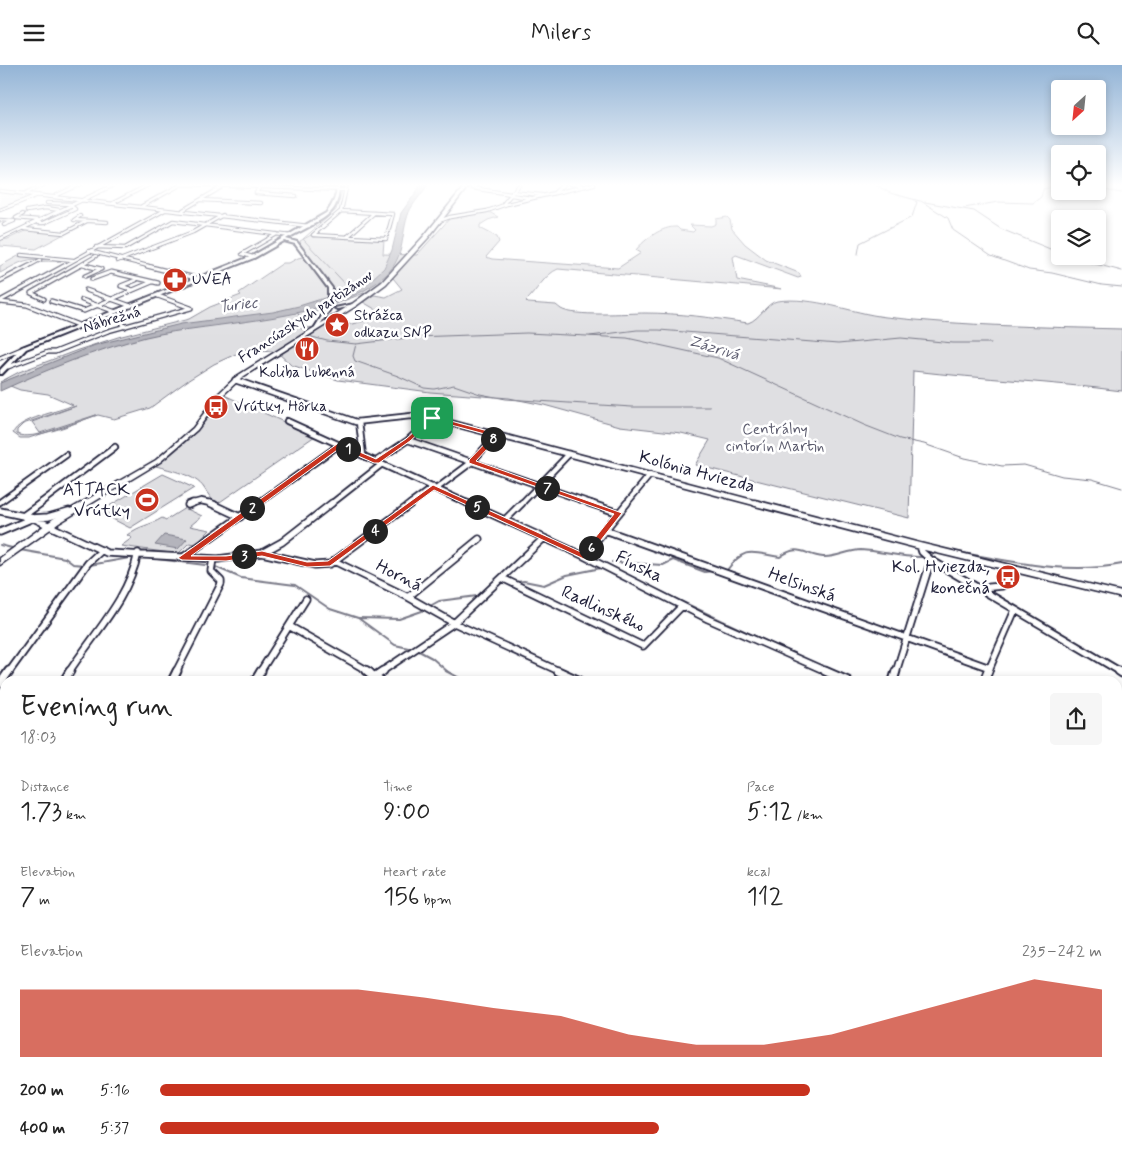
<!DOCTYPE html>
<html lang="en">
<head>
<meta charset="utf-8">
<style>
	body { margin:0; font-family:Mynerve,sans-serif; background:#f6f6f6; color:#222; height:100vh; display:flex; flex-direction:column; font-size:19px; white-space:nowrap }
	* { box-sizing:border-box; margin:0 }
	p { font-size:16px; color:#767676 }
	.icon { flex:none; width:28px; height:28px; fill:none; stroke:currentColor; stroke-width:2; stroke-linecap:round; stroke-linejoin:round }
	.map { position:relative; flex:1; overflow:hidden }
	.sheet { position:absolute; left:0px; top:611px; width:1122px; height:481px; display:flex; flex-direction:column; background:#fff; border-radius:15px 15px 0 0; box-shadow:0 2px 8px #0003 }
	.sheet>* { flex:none }
	.needle { width:32px; rotate:207deg }
	.fabs { position:absolute; left:1051px; top:15px; display:grid; gap:10px }
	.fabs a { display:grid; place-items:center; width:55px; height:55px; border-radius:5px; background:#fff; box-shadow:0 2px 8px #0003; font-size:25px }
	.pin { position:absolute; display:grid; place-items:center; width:42px; height:42px; color:#fff; margin:-21px; border-radius:10px; box-shadow:0 2px 8px #0006 }
	.km { position:absolute; width:25px; height:25px; margin:-12px; border-radius:50%; background:#222; color:#fff; font-size:14px; line-height:25px; text-align:center }
	.round { display:grid; place-items:center; flex:none; width:52px; height:52px; border-radius:5px; background:#f6f6f6 }
	.summary { display:flex; align-items:center; justify-content:space-between; height:85px; padding:0 20px }
	h1 { font-size:28px; font-weight:600; line-height:38px }
	.stats { display:grid; grid-template-columns:repeat(3,1fr); gap:8px; height:85px; padding:5px 20px }
	.stats div { display:grid; align-content:center }
	.stats b { font-size:25px; font-weight:600 }
	.stats small { font-size:14px; font-weight:400 }
	.stats p { font-size:14px }
	.chart { height:140px; padding:10px 20px }
	.chart p { display:flex; justify-content:space-between }
	.chart svg { width:100%; height:90px; margin-top:5px; fill:#c8321e; opacity:.7 }
	ul { padding:0 20px; list-style:none; font-size:16px }
	li { display:grid; grid-template-columns:80px 60px 1fr; align-items:center; height:38px }
	li i { height:12px; border-radius:6px; background:#c8321e }
	header { display:flex; justify-content:space-between; align-items:center; height:65px; padding:0 20px; background:#fff; font-size:22px; font-weight:600 }
	.map>svg:first-child { display:block }
</style>
</head>
<body>
<header><svg class="icon" aria-label="menu" viewBox="0 0 24 24"><path d="M4 6h16M4 12h16M4 18h16"/></svg>Milers<svg class="icon" aria-label="search" viewBox="0 0 24 24"><circle cx="10" cy="10" r="6"/><path d="M15 15l6 6"/></svg></header>
<div class="map">
<svg width="1122" height="1092" viewBox="0 0 1122 1092">
	<rect width="100%" height="100%" fill="#fff"/>
	<filter id="ink" filterUnits="userSpaceOnUse"><feTurbulence type="fractalNoise" baseFrequency=".02" numOctaves="2"/><feDisplacementMap in="SourceGraphic" scale="10" xChannelSelector="R" yChannelSelector="G"/><feConvolveMatrix kernelMatrix="1 2 1 2 8 2 1 2 1" color-interpolation-filters="sRGB"/></filter>
	<g filter="url(#ink)">
		<!-- built -->
		<path fill="#eeeef1" d="M0,126L35,130L0,144Z"/>
		<!-- green -->
		<path fill="#dfdfe2" stroke="#80808e" fill-rule="evenodd" d="M489,147L498,152L488,155L480,160V163L497,172L499,177L486,192L492,194L618,203L641,188L636,185C645,174 662,161 677,162L680,165L693,167L695,165L690,160L711,161L716,159V154L727,152L730,155L732,164L745,179L766,195L799,208L801,212L798,213L736,190L733,192L737,215L782,224L558,204C545,209 536,227 526,236L528,238L556,240C558,241 559,243 561,244C574,252 628,248 645,248C679,248 714,253 748,258C760,254 766,238 777,236C814,231 851,248 886,252C966,261 1042,262 1122,264V326C1053,317 983,314 913,306L909,453L695,400L710,375L681,368L620,361L544,340L509,333L430,327L338,315L291,300L277,287L249,283L214,299L187,316L150,343L114,354L98,350L29,373H20L13,368C19,353 59,347 73,340L48,329L20,325L0,317L19,307L78,285L118,272L189,254L210,242L241,230L239,228L283,198H289L298,193L307,191L301,183L300,176L311,170L384,175L383,189L417,190L451,152ZM393,213L402,224L386,232L374,230L363,237L385,250L352,259H335L301,264L313,248L369,226ZM76,341L32,357L40,368L96,350C82,356 30,377 17,369V365L23,359Z
			M27,165L63,169L66,168L36,184L0,181V175L8,174Z
			M20,190L66,195C58,198 47,195 38,197L41,195C25,192 14,201 0,208V201Z
			M224,330L315,371L217,439C211,434 208,429 204,423C196,410 170,405 156,401C185,379 204,362 224,330Z
			M163,409L194,423L130,463L99,447Z
			M185,443L202,451L190,461L210,465L196,479L189,478L178,489L121,481L132,473L127,470C140,460 149,461 162,453L166,455Z"/>
		<!-- water -->
		<path fill="#b4b4bc" stroke="#7a7a88" d="M422,119H428C423,128 413,138 409,147C400,171 406,190 386,210C336,257 212,256 146,272C95,285 48,304 0,326V318L95,280L181,259L273,247L299,241L353,224L373,213L384,203L392,185L401,148Z
			M164,470L187,474L178,484L155,480Z"/>
		<g fill="none" stroke-linecap="round" stroke-linejoin="round">
			<!-- stream-far2 -->
			<path stroke="#7a7a88" stroke-width="1" d="M341,119L343,123L336,145L303,174L352,226
				M874,119L890,128L920,136
				M1098,124L1122,128
				M921,136L948,153L953,165L991,191L1029,205L1052,208L1102,220L1122,222
				M925,137L974,146L1001,164L1060,188
				M964,143L998,137L1033,138L1041,132L1043,124L1060,120
				M858,189L860,178L912,152L917,137L915,136
				M1065,191L1122,206
				M297,247L312,272L327,276L356,279L415,272L527,268L627,273L718,293L864,360L900,374L924,379L964,393L1002,401L1024,400L1062,411L1092,414L1122,423
				M590,271L637,265H659L838,279L901,273L953,278H991
				M356,279L353,291L355,296L398,311L424,323L434,324L454,320L480,329L506,334L632,342H710"/>
			<!-- stream-far1 -->
			<path stroke="#7a7a88" stroke-width="2" d="M0,480L16,484
				M20,485L65,493L73,499L85,500
				M957,487C1012,496 1067,510 1122,499
				M930,490L937,488
				M149,493L213,501L241,513L295,520L330,544L358,553L395,580L413,584
				M612,497L663,500L673,495L705,507L712,506
				M90,500L135,492
				M724,505H727C746,480 752,488 780,492C799,478 804,490 823,492C836,493 848,485 861,485C882,486 902,493 923,492
				M517,517L524,516L544,520L567,510L601,503
				M653,523L789,587
				M430,541L439,536L477,531
				M359,553L399,554L422,546
				M417,585L432,593L448,607"/>
			<!-- stream -->
			<path stroke="#7a7a88" stroke-width="2.5" d="M446,606L465,616
				M1118,737L1122,739
				M1118,815H1122"/>
			<defs>
				<path id="minor-far5" d="M182,119L346,125
					M477,119L472,123L511,129
					M570,119L581,120
					M259,123L256,128L296,131
					M0,126L309,161
					M512,127L542,130
					M555,127L564,119
					M26,128L45,119
					M511,130L531,133
					M55,131L81,119
					M201,135L261,138
					M47,138L72,139
					M113,138L150,119
					M503,139L520,119
					M142,141L182,119
					M0,145L38,130
					M183,145L222,122
					M27,146L45,143L60,145
					M23,149L16,153L39,155
					M80,151L74,155L107,157
					M0,155L14,156L4,160
					M439,156L450,152L487,146L507,139L594,119
					M38,158H44L75,144L71,141
					M24,164L64,168L87,156
					M313,170L386,174L393,149L341,146
					M313,170L341,146L347,119
					M347,172L374,148
					M0,174L116,119
					M96,182L125,183L173,156L291,171
					M89,186L152,202
					M21,190L73,195
					M253,192L242,189L277,169
					M117,196L193,167L223,150
					M82,199L93,202
					M27,202L40,195
					M62,202L165,145
					M77,202L96,191"/>
				<path id="minor-far4" d="M147,201L200,214
					M85,211L101,204L88,201
					M92,214L111,207L158,218
					M0,216L29,201
					M86,225L131,241
					M133,225L121,221L136,215
					M44,234L31,228L79,201
					M82,235L116,247
					M0,236L64,201
					M51,236L84,246L152,217
					M0,237L27,240L81,261
					M111,249L119,253L125,262
					M0,293L24,283
					M8,302L48,287H55L108,266L191,243L158,231"/>
				<path id="minor-far3" d="M235,315L356,357L411,351L432,353L759,439
					M287,356L469,439
					M359,357L363,390
					M408,375L593,439
					M376,396L408,375L432,353
					M436,424L472,397L496,370
					M0,437L66,390
					M39,439L115,382
					M190,439L201,436L214,439
					M257,439L339,380
					M331,439L382,399
					M410,439L433,422
					M521,439L569,389
					M626,439L650,410"/>
				<path id="minor-far2" d="M210,438L240,452
					M467,438L584,491L708,554L828,607
					M589,438L619,448
					M755,438L920,481L1122,530
					M188,440L193,438
					M0,446L33,453L107,488L218,494L262,488L315,500L330,499L334,496L408,532L454,558L561,607
					M23,451L41,438
					M505,455L522,438
					M605,465L990,603
					M0,467L33,453L48,452L69,446
					M920,481L922,487L931,495L1121,607
					M262,488L282,477L332,438
					M584,491L627,438
					M182,493L259,438
					M334,496L412,438
					M502,513L643,581L682,541
					M980,523L1002,521L1015,510V505
					M408,532L479,474
					M289,561L370,607
					M9,607L88,498L102,485
					M69,607C94,568 128,535 138,488
					M176,607L221,519V516L211,506L213,494
					M260,607L306,534
					M381,607L454,558L544,473
					M896,607L931,495
					M988,607L1015,545"/>
				<path id="minor-far1" d="M367,606L380,616
					M558,606L580,616
					M825,606L848,616
					M1119,606L1122,608
					M64,616L70,606
					M172,616L177,606
					M255,616L261,606
					M368,616L383,606
					M893,616L896,606
					M984,616L988,606
					M0,619L9,606
					M0,689L5,692"/>
				<path id="minor" d="M0,822L5,826
					M0,861L5,857
					M519,1088L523,1092"/>
				<path id="tertiary" d="M337,119H339C339,126 338,137 334,143C328,154 298,167 286,174L297,177L332,223V241L318,263L315,262L328,241V223L295,179L284,176L254,193L26,284L2,309H0V305L22,282L252,191L326,148C333,140 337,130 337,119Z
					M354,239L356,240L355,241L337,244L335,243Z"/>
				<path id="primary" d="M466,119H470L428,173L386,219L356,241L241,313L222,331L197,365L160,397L59,458L0,500V493L53,454L156,395L193,363L218,329L237,311L352,239L382,217L424,171Z"/>
			</defs>
			<!-- minor-far5 casing -->
			<use href="#minor-far5" stroke="#22223b" stroke-width="4.5"/>
			<!-- minor-far4 casing -->
			<use href="#minor-far4" stroke="#22223b" stroke-width="5.5"/>
			<!-- minor-far3 casing -->
			<use href="#minor-far3" stroke="#22223b" stroke-width="8"/>
			<!-- minor-far2 casing -->
			<use href="#minor-far2" stroke="#22223b" stroke-width="9"/>
			<!-- minor-far1 casing -->
			<use href="#minor-far1" stroke="#22223b" stroke-width="11"/>
			<!-- minor casing -->
			<use href="#minor" stroke="#22223b" stroke-width="12"/>
			<!-- tertiary casing -->
			<use href="#tertiary" stroke="#22223b" stroke-width="4"/>
			<!-- primary casing -->
			<use href="#primary" stroke="#22223b" stroke-width="3"/>
			<!-- minor-far5 -->
			<use href="#minor-far5" stroke="#fff" stroke-width="2.5"/>
			<!-- minor-far4 -->
			<use href="#minor-far4" stroke="#fff" stroke-width="3"/>
			<!-- minor-far3 -->
			<use href="#minor-far3" stroke="#fff" stroke-width="4.5"/>
			<!-- minor-far2 -->
			<use href="#minor-far2" stroke="#fff" stroke-width="5.5"/>
			<!-- minor-far1 -->
			<use href="#minor-far1" stroke="#fff" stroke-width="7"/>
			<!-- minor -->
			<use href="#minor" stroke="#fff" stroke-width="9"/>
			<!-- tertiary -->
			<use href="#tertiary" fill="#fff" fill-rule="evenodd"/>
			<!-- primary -->
			<use href="#primary" fill="#fff" fill-rule="evenodd"/>
		</g>
	</g>
	<!-- sky -->
	<linearGradient id="sky" x2="0" y2="1"><stop stop-color="#93b4d6"/><stop offset="0.44" stop-color="#fff"/><stop offset="1" stop-color="#fff" stop-opacity="0"/></linearGradient>
	<rect width="1122" height="272" fill="url(#sky)"/>
	<!-- route -->
	<path fill="#c8321e" stroke="#fff" fill-rule="evenodd" d="M432,351L499,369V371L476,396L622,448L587,493L584,494L434,425L330,501L307,502L262,491L226,496L182,495L178,493L337,379H341L376,394L406,374ZM433,355L492,371L469,395V398L614,449L583,488L433,420L328,496L307,497L262,486L226,491H191L340,383L374,398H379L410,376Z"/>
	<!-- icons -->
	<defs>
		<symbol id="pharmacy-disc" viewBox="-11 -11 22 22"><circle r="9.5" fill="#c8321e" stroke="#fff"/><path d="M-2-6h4v4h4v4h-4v4h-4v-4h-4v-4h4Z" fill="#fff"/></symbol>
		<symbol id="sight-disc" viewBox="-11 -11 22 22"><circle r="9.5" fill="#c8321e" stroke="#fff"/><path d="M0-6L1.8-2.2L6-1.7L2.9 1.2L3.7 5.4L0 3.3L-3.7 5.4L-2.9 1.2L-6-1.7L-1.8-2.2Z" fill="#fff"/></symbol>
		<symbol id="restaurant-disc" viewBox="-11 -11 22 22"><circle r="9.5" fill="#c8321e" stroke="#fff"/><path d="M-5-6h1v4h1v-4h1v4h1v-4h1v5L-1.5 .5V6h-2V.5L-5-1ZM5-6V6H3V1.5H1.5Q1.5-4 5-6Z" fill="#fff"/></symbol>
		<symbol id="bus-disc" viewBox="-11 -11 22 22"><circle r="9.5" fill="#c8321e" stroke="#fff"/><path d="M-5-6H5V4H4V6H2V4H-2V6H-4V4H-5ZM-3.5-4V0h7V-4ZM-3.5 1.2v1.5H-2V1.2ZM2 1.2v1.5H3.5V1.2Z" fill="#fff"/></symbol>
		<symbol id="stadium-disc" viewBox="-11 -11 22 22"><circle r="9.5" fill="#c8321e" stroke="#fff"/><path d="M0-5a6.5 5 0 1 0 0 10a6.5 5 0 1 0 0-10ZM-3.5-1.8h7v3.6h-7Z" fill="#fff"/></symbol>
	</defs>
	<g fill-rule="evenodd">
		<use href="#pharmacy-disc" x="161" y="201" width="28" height="28"/>
		<use href="#sight-disc" x="323" y="246" width="28" height="28"/>
		<use href="#restaurant-disc" x="293" y="270" width="28" height="28"/>
		<use href="#bus-disc" x="202" y="328" width="28" height="28"/>
		<use href="#stadium-disc" x="133" y="421" width="28" height="28"/>
		<use href="#bus-disc" x="994" y="498" width="28" height="28"/>
	</g>
	<g text-anchor="middle" dominant-baseline="central" stroke-width="5" stroke-linejoin="round" paint-order="stroke">
		<!-- far-poi labels -->
		<g font-size="15" fill="#22223b" stroke="#fff" text-anchor="start">
			<text x="192" y="215">UVEA</text>
			<text x="354" y="251">Strážca<tspan x="354" dy="17">odkazu SNP</tspan></text>
			<text x="307" y="308" text-anchor="middle">Koliba Lubenná</text>
			<text x="234" y="342">Vrútky, Hôrka</text>
		</g>
		<!-- far-street labels -->
		<g font-size="15" fill="#22223b" stroke="#fff">
			<text transform="translate(306 252) rotate(-33)">Francúzskych partizánov</text>
			<text transform="translate(112 255) rotate(-17)">Nábrežná</text>
		</g>
		<!-- far-park labels -->
		<g font-size="15" fill="#5b5b6d" stroke="#fff">
			<text x="775" y="365">Centrálny<tspan x="775" dy="17">cintorín Martin</tspan></text>
		</g>
		<!-- far-water labels -->
		<g font-size="16" font-style="italic" fill="#5c5c6f" stroke="#fff">
			<text transform="translate(238 240) rotate(-8)">Turiec</text>
			<text transform="translate(714 283) rotate(17)">Zázrivá</text>
		</g>
		<!-- street labels -->
		<g font-size="18" fill="#22223b" stroke="#fff">
			<text transform="translate(697 407) rotate(15)">Kolónia Hviezda</text>
			<text transform="translate(639 502) rotate(26)">Fínska</text>
			<text transform="translate(399 511) rotate(27)">Horná</text>
			<text transform="translate(802 520) rotate(20)">Helsinská</text>
			<text transform="translate(603 544) rotate(24)">Radlinského</text>
		</g>
		<!-- poi labels -->
		<g font-size="18" fill="#22223b" stroke="#fff" text-anchor="end">
			<text x="130" y="425">ATTACK<tspan x="130" dy="21">Vrútky</tspan></text>
			<text x="990" y="502">Kol. Hviezda,<tspan x="990" dy="21">konečná</tspan></text>
		</g>
	</g>
</svg>
<div class="fabs">
<a><svg class="needle" viewBox="-14 -14 28 28"><path d="M0-13l5 13h-10z" fill="#e53935"/><path d="M0 13l5-13h-10z" fill="#767676"/></svg></a>
<a><svg class="icon" aria-label="locate" viewBox="0 0 24 24"><circle cx="12" cy="12" r="6"/><path d="M12 2v4M12 18v4M2 12h4M18 12h4"/></svg></a>
<a><svg class="icon" aria-label="layers" viewBox="0 0 24 24"><path d="M12 4l9 5-9 5-9-5zM3 14l9 5 9-5"/></svg></a>
</div>
<div class="pin" style="left:432px;top:353px;background:#1e9e55"><svg class="icon" aria-label="arrive" viewBox="0 0 24 24"><path d="M6 21V4h12l-3 4 3 4H6"/></svg></div>
<b class="km" style="left:348px;top:384px">1</b>
<b class="km" style="left:252px;top:443px">2</b>
<b class="km" style="left:244px;top:491px">3</b>
<b class="km" style="left:375px;top:466px">4</b>
<b class="km" style="left:477px;top:442px">5</b>
<b class="km" style="left:591px;top:483px">6</b>
<b class="km" style="left:547px;top:423px">7</b>
<b class="km" style="left:493px;top:374px">8</b>
<section class="sheet">
<div class="summary"><div><h1>Evening run</h1><p>18:03</p></div><a class="round"><svg class="icon" aria-label="share" viewBox="0 0 24 24"><path d="M12 15V3M7 8l5-5 5 5M5 13v7h14v-7"/></svg></a></div>
<div class="stats">
<div><p>Distance</p><b>1.73<small> km</small></b></div>
<div><p>Time</p><b>9:00</b></div>
<div><p>Pace</p><b>5:12<small> /km</small></b></div>
</div>
<div class="stats">
<div><p>Elevation</p><b>7<small> m</small></b></div>
<div><p>Heart rate</p><b>156<small> bpm</small></b></div>
<div><p>kcal</p><b>112</b></div>
</div>
<div class="chart"><p><span>Elevation</span>235–242 m</p>
<svg viewBox="0 0 160 44" preserveAspectRatio="none"><path d="M0 44V11L10 11L20 11L30 11L40 11L50 11L60 15L70 20L80 24L90 33L100 38L110 38L120 33L130 24L140 15L150 6L160 11V44z"/></svg>
</div>
<ul>
<li><b>200 m</b>5:16<i style="width:69%"></i></li>
<li><b>400 m</b>5:37<i style="width:53%"></i></li>
</ul>
</section>
</div>
</body>
</html>
